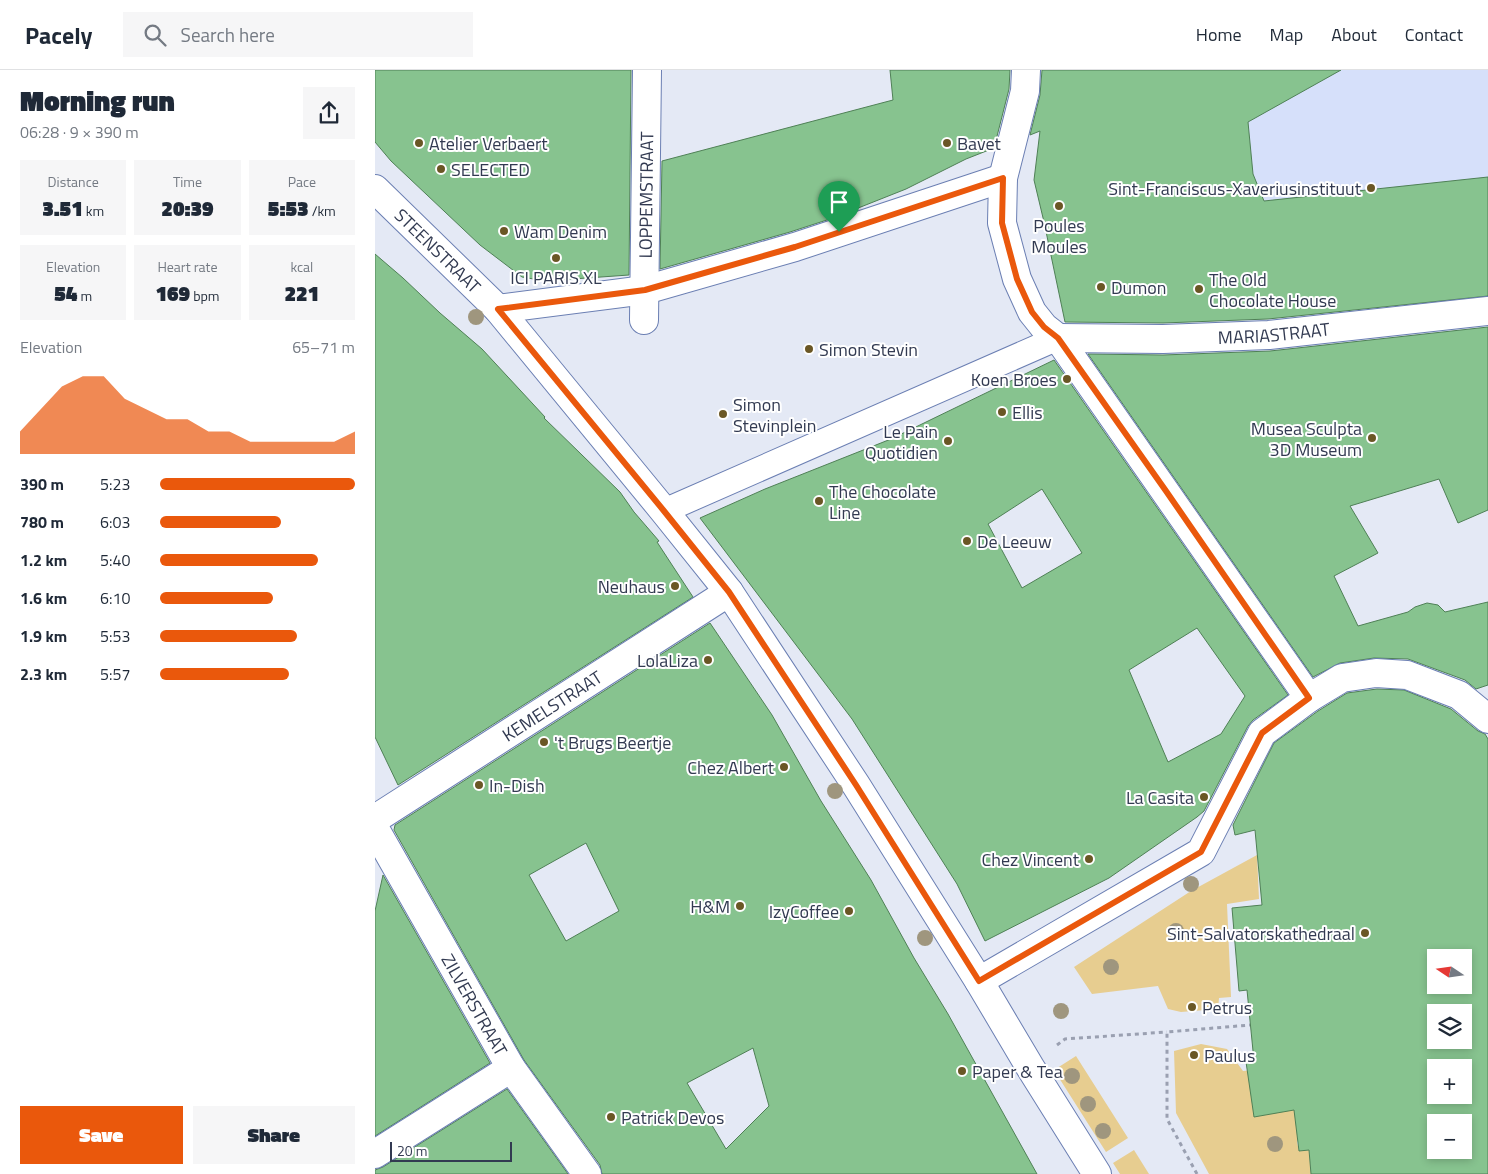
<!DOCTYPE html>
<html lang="en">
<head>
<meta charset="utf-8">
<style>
	body { margin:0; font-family:"Titillium Web",sans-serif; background:#f6f6f7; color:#1f2937; height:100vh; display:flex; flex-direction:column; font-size:19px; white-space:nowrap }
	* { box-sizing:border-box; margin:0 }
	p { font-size:16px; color:#747a83 }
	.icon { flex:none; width:28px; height:28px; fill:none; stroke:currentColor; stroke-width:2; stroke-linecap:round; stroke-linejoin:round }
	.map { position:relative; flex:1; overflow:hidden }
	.sheet { display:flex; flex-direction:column; background:#fff; width:375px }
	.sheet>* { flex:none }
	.needle { width:32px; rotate:283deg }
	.controls { position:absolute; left:1052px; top:879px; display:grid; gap:10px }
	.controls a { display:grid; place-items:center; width:45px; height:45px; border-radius:0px; background:#fff; box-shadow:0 2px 8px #0003; font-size:25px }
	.scale { position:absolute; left:15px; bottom:12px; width:122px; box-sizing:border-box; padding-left:5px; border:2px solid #323a51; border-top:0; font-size:14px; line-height:18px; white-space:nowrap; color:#323a51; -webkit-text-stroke:4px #fff; paint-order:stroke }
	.pin { position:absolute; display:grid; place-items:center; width:42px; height:42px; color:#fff; margin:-51px -21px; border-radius:50% 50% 50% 0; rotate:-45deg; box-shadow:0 0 5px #0007 }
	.pin .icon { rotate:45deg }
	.round { display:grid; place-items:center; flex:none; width:52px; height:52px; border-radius:0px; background:#f6f6f7 }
	.overview { display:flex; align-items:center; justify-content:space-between; height:85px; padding:0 20px }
	h1 { font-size:28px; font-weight:800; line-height:38px }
	.metrics { display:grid; grid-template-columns:repeat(3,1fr); gap:8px; height:85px; padding:5px 20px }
	.metrics div { display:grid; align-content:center; border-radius:0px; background:#f6f6f7; text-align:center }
	.metrics b { font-size:21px; font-weight:800 }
	.metrics small { font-size:14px; font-weight:400 }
	.metrics p { font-size:14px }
	.chart { height:140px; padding:10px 20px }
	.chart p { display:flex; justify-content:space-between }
	.chart svg { width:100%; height:90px; margin-top:5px; fill:#ea580c; opacity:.7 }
	.action { display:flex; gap:10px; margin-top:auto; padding:10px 20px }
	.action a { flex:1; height:58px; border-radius:0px; background:#ea580c; color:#fff; font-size:20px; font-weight:800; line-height:58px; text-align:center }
	.action a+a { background:#f6f6f7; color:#1f2937 }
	ul { padding:0 20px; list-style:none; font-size:16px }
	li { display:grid; grid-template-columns:80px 60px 1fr; align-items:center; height:38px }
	li i { height:12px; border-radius:6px; background:#ea580c }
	header { display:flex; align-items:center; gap:30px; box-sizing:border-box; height:70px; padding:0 25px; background:#fff; border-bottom:1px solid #e0e1e3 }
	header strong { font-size:24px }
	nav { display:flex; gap:28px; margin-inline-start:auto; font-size:18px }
	.search { width:350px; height:45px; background:#f6f6f7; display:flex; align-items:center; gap:12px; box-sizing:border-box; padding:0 18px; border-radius:0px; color:#747a83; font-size:19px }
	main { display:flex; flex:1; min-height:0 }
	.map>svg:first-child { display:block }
</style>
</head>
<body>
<header>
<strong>Pacely</strong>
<div class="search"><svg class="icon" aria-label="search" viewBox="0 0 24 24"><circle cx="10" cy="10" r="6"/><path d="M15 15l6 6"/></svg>Search here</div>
<nav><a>Home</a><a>Map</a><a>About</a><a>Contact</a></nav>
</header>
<main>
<section class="sheet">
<div class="overview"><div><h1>Morning run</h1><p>06:28 · 9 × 390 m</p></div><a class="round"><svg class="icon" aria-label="share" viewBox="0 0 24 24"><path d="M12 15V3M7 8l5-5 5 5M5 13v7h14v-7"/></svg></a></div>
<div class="metrics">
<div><p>Distance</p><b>3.51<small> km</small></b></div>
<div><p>Time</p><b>20:39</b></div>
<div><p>Pace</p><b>5:53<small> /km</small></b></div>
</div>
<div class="metrics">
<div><p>Elevation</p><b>54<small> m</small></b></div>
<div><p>Heart rate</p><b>169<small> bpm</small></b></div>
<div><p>kcal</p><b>221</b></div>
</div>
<div class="chart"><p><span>Elevation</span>65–71 m</p>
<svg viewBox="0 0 160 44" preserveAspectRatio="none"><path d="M0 44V33L10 22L20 11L30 6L40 6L50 17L60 22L70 27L80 27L90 33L100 33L110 38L120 38L130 38L140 38L150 38L160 33V44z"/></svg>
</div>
<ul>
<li><b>390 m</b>5:23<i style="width:100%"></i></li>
<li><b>780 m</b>6:03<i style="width:62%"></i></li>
<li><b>1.2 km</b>5:40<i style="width:81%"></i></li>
<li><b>1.6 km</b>6:10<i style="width:58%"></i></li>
<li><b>1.9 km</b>5:53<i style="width:70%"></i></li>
<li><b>2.3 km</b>5:57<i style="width:66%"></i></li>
</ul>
<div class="action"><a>Save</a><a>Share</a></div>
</section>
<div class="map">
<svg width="1113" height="1104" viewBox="0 0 1113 1104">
	<rect width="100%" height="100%" fill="#e4e9f5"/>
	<!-- built -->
	<path fill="#d6e0fa" d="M711,0H1113V209L885,164L878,104L860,59L761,63L662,86L668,34Z"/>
	<!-- green -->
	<path fill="#e7cd90" d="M882,785L884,829L852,834L856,927L844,928L843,939L806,942L793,939L783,916L717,924L699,897L816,821Z
		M826,974L852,979L868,1001L879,1000V1047L883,1046L887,1042L930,1038L922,1072L924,1081L934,1080L936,1104H834L801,1043L799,981Z
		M701,986L753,1068L731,1082L679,1000Z
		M759,1080L774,1104H745L738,1093Z"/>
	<!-- building -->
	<path fill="#87c38f" stroke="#4f8056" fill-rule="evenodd" d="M0,0H256L254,205L170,211L147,207L105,175L16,91L0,72Z
		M515,0H635L634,19L619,78L591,89L531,119L458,148L415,162L285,199L287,91L518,30Z
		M667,0H966L873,52L878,104L889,131L1113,107V226L893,249L788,253L690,252L669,152L659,110L665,61L655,65L665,25Z
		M0,184L28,208L65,243L107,279L170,347L169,348L245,422L259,442L284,471L282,472L318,527L23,715L0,667Z
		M1113,257V440L1083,453L1064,409L975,436L1003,483L959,506L983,556L1033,542L1040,537L1052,533L1063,535L1070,542L1113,532V615L1101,619L1090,610L1033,589L999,588L965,593L938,607L713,284L788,285L895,281Z
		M679,290L913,625L878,650L873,656L829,741L822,747L734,808L610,871L582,814L477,649L325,448L390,419L516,369ZM667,419L707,483L647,518L613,454ZM822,558L870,626L846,664L793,692L754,600Z
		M335,553L397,645L446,731L496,810L539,888L573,944L662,1104H227L225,1095L149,990L19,760L20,755ZM211,773L244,841L191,871L154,805ZM378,978L394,1036L351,1079L312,1013Z
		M1002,619L1029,620L1076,639L1103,661L1110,664L1113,669V1104H936L934,1080L924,1081L919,1040L879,1047L871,992L879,991L872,920L864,921L857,838L887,835L880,760L860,765L858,755L899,673L943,641L972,623ZM1061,888H1089V915H1061ZM1061,942H1089V970H1061ZM1061,998H1089V1025H1061ZM1061,1052H1089V1080H1061Z
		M8,805L115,993L0,1066V841Z
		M132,1019L193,1104H0V1100L8,1097Z"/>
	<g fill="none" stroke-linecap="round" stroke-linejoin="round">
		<defs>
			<path id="pedestrian" d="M289,441L683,268"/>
			<g id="minor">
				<path d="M651,0L650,21L628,108L627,153L642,209L657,242L669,257L683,268L934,628"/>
				<path id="s1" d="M0,119L123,239L289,441L354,522L481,715L604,911L655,997L722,1104"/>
				<path d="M123,239L270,220L420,177L628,108"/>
				<path id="s2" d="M269,250L272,0"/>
				<path id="s3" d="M683,268L788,269L894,265L1113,241"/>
				<path id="s4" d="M0,749L354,522"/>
				<path id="s5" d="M0,759L136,998L212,1104"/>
				<path d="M604,911L826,782L887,663L934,628L967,608L1001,603L1032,605L1084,625L1113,649"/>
				<path d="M0,1084L136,998"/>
			</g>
		</defs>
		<!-- pedestrian casing -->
		<use href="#pedestrian" stroke="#6b7fb3" stroke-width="26"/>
		<!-- minor casing -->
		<use href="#minor" stroke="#6b7fb3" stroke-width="30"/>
		<!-- path -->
		<path stroke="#9aa0b1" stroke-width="3" stroke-dasharray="4 4" stroke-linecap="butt" d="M682,975L690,969L792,962
			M822,1104L792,1049V962L875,955"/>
		<!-- pedestrian -->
		<use href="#pedestrian" stroke="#fff" stroke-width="24"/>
		<!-- minor -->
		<use href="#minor" stroke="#fff" stroke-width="28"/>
	</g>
	<!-- trees -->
	<g fill="#9f967e">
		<circle cx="101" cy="247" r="8"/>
		<circle cx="460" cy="721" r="8"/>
		<circle cx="816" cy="814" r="8"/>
		<circle cx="801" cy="861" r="8"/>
		<circle cx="550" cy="868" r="8"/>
		<circle cx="736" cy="897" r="8"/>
		<circle cx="686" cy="941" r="8"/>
		<circle cx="697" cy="1006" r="8"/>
		<circle cx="713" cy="1034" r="8"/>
		<circle cx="728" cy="1061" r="8"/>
		<circle cx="900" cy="1074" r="8"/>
	</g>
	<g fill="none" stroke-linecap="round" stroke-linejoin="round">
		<defs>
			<path id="route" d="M628,108L627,153L642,209L657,242L669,257L683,268L791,421L934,628L887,663L826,782L604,911L481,715L354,522L289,441L123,239L270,220L420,177Z"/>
		</defs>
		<!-- route casing -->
		<use href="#route" stroke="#fff" stroke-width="10"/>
		<!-- route -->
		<use href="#route" stroke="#ea580c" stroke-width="6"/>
	</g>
	<!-- markers -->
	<g fill="#6a5725" stroke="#fff" stroke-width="2">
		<circle cx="44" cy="73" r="5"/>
		<circle cx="572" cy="73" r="5"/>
		<circle cx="66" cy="99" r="5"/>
		<circle cx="996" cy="118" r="5"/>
		<circle cx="684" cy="136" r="5"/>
		<circle cx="129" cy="161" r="5"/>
		<circle cx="181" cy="188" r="5"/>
		<circle cx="726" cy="217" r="5"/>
		<circle cx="824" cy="219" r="5"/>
		<circle cx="434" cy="279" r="5"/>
		<circle cx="692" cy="309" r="5"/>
		<circle cx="627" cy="342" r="5"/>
		<circle cx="348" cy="344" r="5"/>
		<circle cx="997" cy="368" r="5"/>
		<circle cx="573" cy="371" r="5"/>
		<circle cx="444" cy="431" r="5"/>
		<circle cx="592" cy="471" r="5"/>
		<circle cx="300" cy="516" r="5"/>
		<circle cx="333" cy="590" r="5"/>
		<circle cx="169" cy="672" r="5"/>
		<circle cx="409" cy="697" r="5"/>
		<circle cx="104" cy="715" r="5"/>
		<circle cx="829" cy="727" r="5"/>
		<circle cx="714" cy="789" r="5"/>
		<circle cx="365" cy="836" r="5"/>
		<circle cx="474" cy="841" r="5"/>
		<circle cx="990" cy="863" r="5"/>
		<circle cx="817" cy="937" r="5"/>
		<circle cx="819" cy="985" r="5"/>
		<circle cx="587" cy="1001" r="5"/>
		<circle cx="236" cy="1047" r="5"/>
	</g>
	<g text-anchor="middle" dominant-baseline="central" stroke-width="4" stroke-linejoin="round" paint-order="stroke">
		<!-- poi labels -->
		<g font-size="18" fill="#323a51" stroke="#fff" text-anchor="start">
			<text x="54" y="73">Atelier Verbaert</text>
			<text x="582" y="73">Bavet</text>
			<text x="76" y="99">SELECTED</text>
			<text x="986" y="118" text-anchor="end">Sint-Franciscus-Xaveriusinstituut</text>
			<text x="684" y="155" text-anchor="middle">Poules<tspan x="684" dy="21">Moules</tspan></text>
			<text x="139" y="161">Wam Denim</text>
			<text x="181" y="207" text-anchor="middle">ICI PARIS XL</text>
			<text x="834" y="209">The Old<tspan x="834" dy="21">Chocolate House</tspan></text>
			<text x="736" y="217">Dumon</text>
			<text x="444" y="279">Simon Stevin</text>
			<text x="682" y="309" text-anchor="end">Koen Broes</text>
			<text x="358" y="334">Simon<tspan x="358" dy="21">Stevinplein</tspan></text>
			<text x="637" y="342">Ellis</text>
			<text x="987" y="358" text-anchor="end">Musea Sculpta<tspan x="987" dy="21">3D Museum</tspan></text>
			<text x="563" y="361" text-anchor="end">Le Pain<tspan x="563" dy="21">Quotidien</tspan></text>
			<text x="454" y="421">The Chocolate<tspan x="454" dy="21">Line</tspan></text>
			<text x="602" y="471">De Leeuw</text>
			<text x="290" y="516" text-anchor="end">Neuhaus</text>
			<text x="323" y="590" text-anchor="end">LolaLiza</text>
			<text x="179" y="672">'t Brugs Beertje</text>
			<text x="399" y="697" text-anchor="end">Chez Albert</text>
			<text x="114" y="715">In-Dish</text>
			<text x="819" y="727" text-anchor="end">La Casita</text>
			<text x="704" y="789" text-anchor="end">Chez Vincent</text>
			<text x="355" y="836" text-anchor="end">H&amp;M</text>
			<text x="464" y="841" text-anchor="end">IzyCoffee</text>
			<text x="980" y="863" text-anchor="end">Sint-Salvatorskathedraal</text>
			<text x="827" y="937">Petrus</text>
			<text x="829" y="985">Paulus</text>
			<text x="597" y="1001">Paper &amp; Tea</text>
			<text x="246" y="1047">Patrick Devos</text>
		</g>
		<!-- street labels -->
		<g font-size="18" fill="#323a51" stroke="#fff">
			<text stroke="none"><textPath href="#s2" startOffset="125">LOPPEMSTRAAT</textPath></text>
			<text stroke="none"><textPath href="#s1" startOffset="88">STEENSTRAAT</textPath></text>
			<text stroke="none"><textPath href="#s3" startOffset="216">MARIASTRAAT</textPath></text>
			<text stroke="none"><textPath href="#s4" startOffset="210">KEMELSTRAAT</textPath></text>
			<text stroke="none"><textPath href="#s5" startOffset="202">ZILVERSTRAAT</textPath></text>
		</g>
	</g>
</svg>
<div class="controls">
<a><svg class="needle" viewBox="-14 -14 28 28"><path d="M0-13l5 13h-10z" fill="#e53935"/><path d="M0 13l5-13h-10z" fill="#747a83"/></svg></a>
<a><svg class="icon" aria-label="layers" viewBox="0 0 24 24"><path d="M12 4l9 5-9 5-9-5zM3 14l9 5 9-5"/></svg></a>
<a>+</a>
<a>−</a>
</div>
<div class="scale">20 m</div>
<div class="pin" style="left:464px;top:162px;background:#1e9e55"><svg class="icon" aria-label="arrive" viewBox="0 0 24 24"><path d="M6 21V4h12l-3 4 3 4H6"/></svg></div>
</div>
</main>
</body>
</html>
